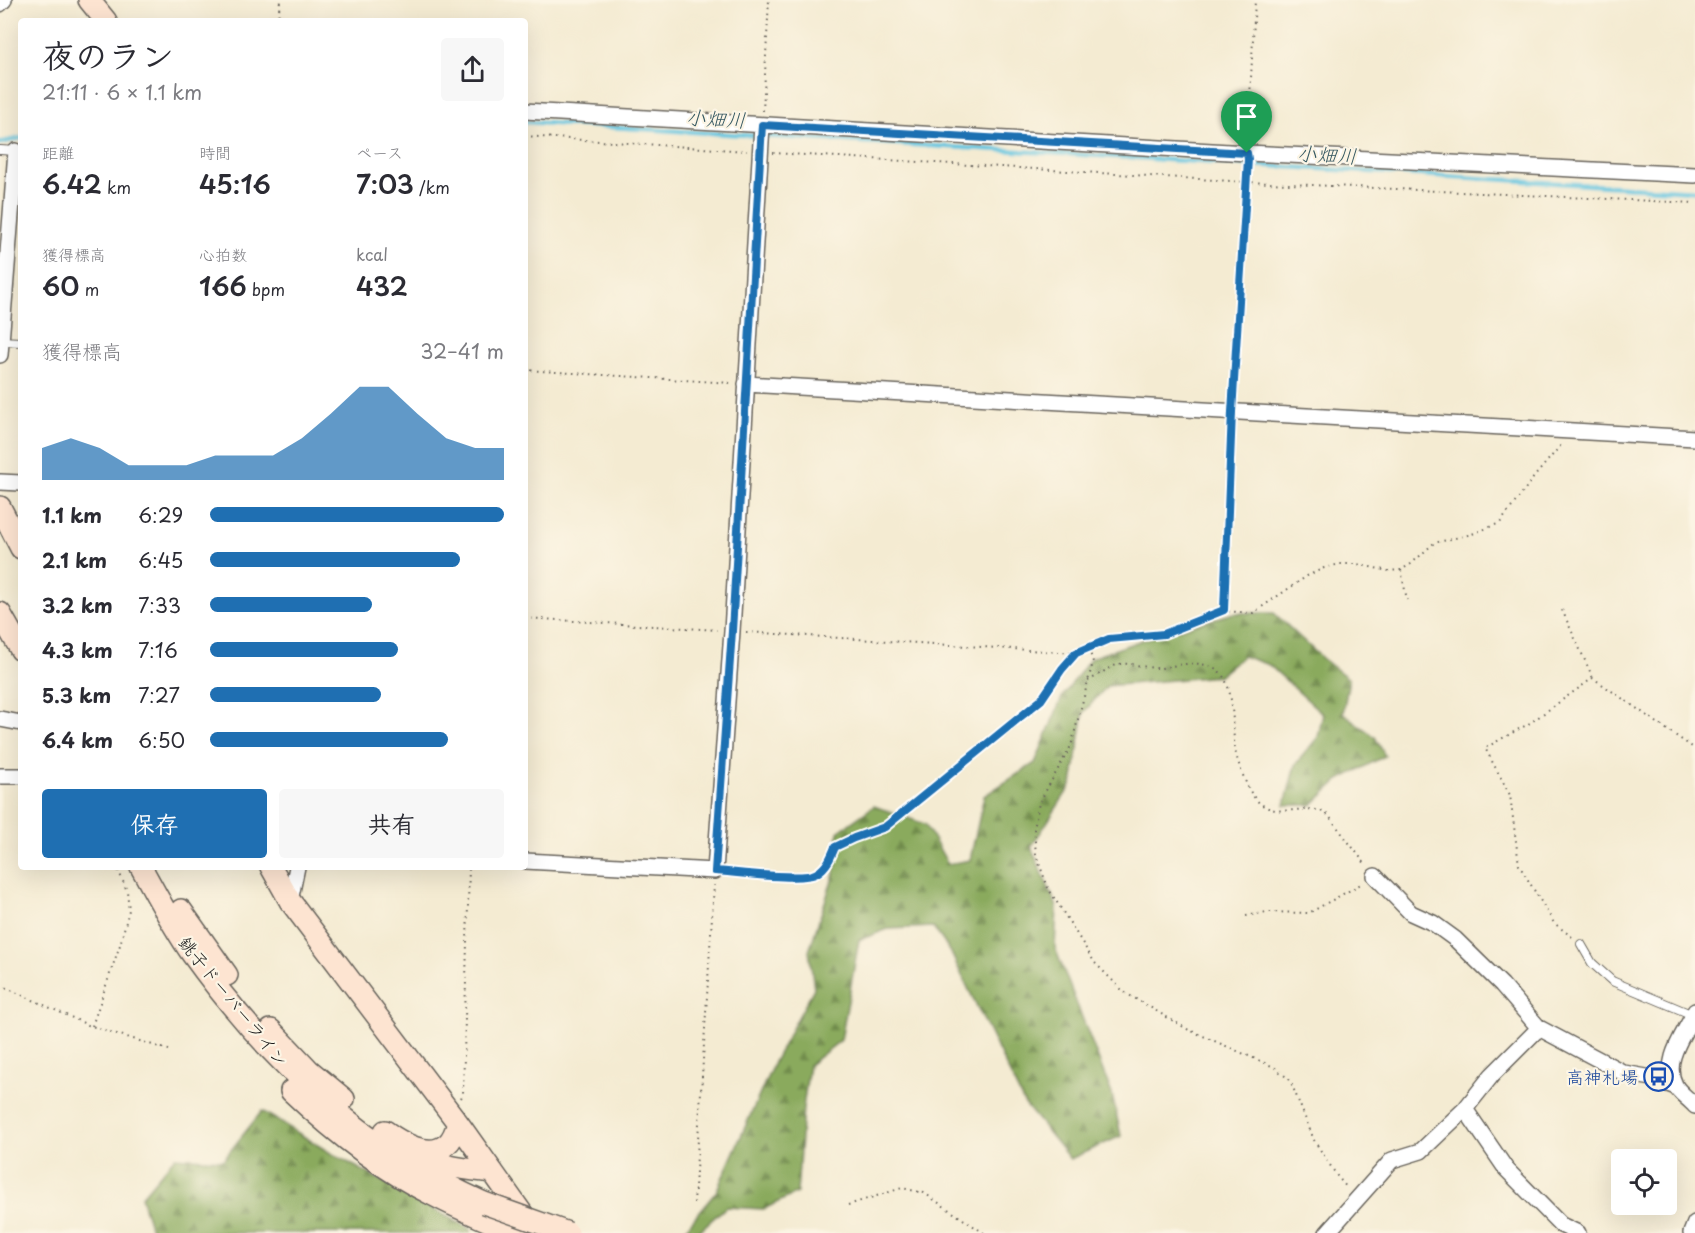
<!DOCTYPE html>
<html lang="ja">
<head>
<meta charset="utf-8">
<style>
	body { margin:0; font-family:"Playpen Sans","Klee One",sans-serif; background:#f7f7f7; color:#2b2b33; height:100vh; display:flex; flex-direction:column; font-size:22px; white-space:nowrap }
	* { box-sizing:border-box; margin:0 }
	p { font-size:20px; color:#7c7c81 }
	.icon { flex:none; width:33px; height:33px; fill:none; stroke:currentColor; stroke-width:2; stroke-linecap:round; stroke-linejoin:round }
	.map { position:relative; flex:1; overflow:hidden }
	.sheet { position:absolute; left:18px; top:18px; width:510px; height:852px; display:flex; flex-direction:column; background:#fff; border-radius:6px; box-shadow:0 6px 24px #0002 }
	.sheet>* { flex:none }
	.tools { position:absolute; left:1611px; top:1149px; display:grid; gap:12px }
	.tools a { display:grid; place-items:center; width:66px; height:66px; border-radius:6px; background:#fff; box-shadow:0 6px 24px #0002; font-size:30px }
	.pin { position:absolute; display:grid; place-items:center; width:51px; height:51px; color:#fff; margin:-62px -26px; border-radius:50% 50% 50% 0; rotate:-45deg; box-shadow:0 0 6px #0007 }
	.pin .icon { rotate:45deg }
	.round { display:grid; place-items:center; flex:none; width:63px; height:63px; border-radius:6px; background:#f7f7f7 }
	.summary { display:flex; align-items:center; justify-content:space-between; height:102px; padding:0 24px }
	h1 { font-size:33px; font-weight:600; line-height:45px }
	.stats { display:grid; grid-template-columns:repeat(3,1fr); gap:9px; height:102px; padding:6px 24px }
	.stats div { display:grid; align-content:center }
	.stats b { font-size:26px; font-weight:600 }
	.stats small { font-size:16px; font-weight:400 }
	.stats p { font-size:16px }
	.chart { height:168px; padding:12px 24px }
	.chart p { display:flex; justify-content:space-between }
	.chart svg { width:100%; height:108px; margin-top:6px; fill:#1f6fb2; opacity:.7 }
	.action { display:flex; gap:12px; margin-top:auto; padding:12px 24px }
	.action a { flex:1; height:69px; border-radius:6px; background:#1f6fb2; color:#fff; font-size:24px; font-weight:600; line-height:69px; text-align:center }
	.action a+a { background:#f7f7f7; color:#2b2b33 }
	ul { padding:0 24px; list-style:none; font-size:20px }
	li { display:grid; grid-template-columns:96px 72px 1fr; align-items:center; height:45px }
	li i { height:15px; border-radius:8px; background:#1f6fb2 }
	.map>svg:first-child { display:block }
</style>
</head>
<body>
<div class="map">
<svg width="1695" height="1233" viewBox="0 0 1695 1233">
	<defs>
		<pattern id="forest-firs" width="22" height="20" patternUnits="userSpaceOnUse" patternTransform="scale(1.5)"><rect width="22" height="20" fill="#8aaa5d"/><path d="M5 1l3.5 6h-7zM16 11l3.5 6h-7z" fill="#708a4c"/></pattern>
	</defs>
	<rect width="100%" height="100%" fill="#fcf5e5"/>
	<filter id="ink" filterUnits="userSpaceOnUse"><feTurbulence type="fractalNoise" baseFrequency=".0167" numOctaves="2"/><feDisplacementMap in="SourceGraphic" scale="12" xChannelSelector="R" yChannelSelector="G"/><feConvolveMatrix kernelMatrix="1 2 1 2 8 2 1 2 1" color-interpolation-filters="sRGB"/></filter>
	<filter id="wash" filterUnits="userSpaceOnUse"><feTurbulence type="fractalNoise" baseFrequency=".008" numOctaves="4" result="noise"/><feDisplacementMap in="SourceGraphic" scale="24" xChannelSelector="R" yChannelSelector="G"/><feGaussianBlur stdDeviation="1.35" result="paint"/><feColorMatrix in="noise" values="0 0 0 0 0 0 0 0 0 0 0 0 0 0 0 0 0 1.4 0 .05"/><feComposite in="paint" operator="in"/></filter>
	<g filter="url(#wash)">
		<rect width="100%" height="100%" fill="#f4ebd2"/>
		<!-- forest -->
		<path fill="url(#forest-firs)" stroke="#53633c" stroke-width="1.5" d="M1234,613H1274L1323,659L1349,679L1343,713L1375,737L1385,756L1339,780L1312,805H1285L1295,765L1318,737L1323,714L1269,665L1243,656L1218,676L1107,686L1084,712L1072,784L1031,847L1057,907L1055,948L1112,1094L1121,1136L1070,1159L1024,1103L950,951L933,927L888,929L859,940L841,1040L809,1065L803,1108L797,1193L764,1209L726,1207L697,1233H682L716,1192L775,1060L814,988L809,951L835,871L838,832L874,806L925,824L948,864L970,860L984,796L1035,763L1062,697L1091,658L1142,640Z
			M262,1111L329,1152L470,1229V1233H152L141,1197L175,1157L223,1160Z"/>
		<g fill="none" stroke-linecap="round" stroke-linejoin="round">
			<!-- stream -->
			<path stroke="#62c5e0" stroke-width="4.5" d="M525,122L1695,191
				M0,143L21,138"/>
		</g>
	</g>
	<g filter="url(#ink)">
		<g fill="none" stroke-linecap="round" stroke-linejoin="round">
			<defs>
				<path id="lane" d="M0,150L16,151
					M0,341L21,342
					M1581,944L1592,963L1612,981L1693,1015"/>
				<path id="street" d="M0,4L4,0
					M525,111L1247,153L1695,175
					M0,355L16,151
					M746,384L1695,438
					M0,482L21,483
					M0,719L21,723
					M0,776H21
					M525,861L715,871L732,631L762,125
					M1375,876L1411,913L1433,923L1455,939L1502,985L1539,1028L1624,1073L1652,1078L1676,1087
					M290,901L297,867
					M1695,1011C1685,1034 1662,1060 1675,1085C1679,1093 1689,1099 1695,1106
					M1465,1109L1506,1169L1561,1225L1578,1233
					M1327,1233L1392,1160L1421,1151L1465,1109L1492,1075L1539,1028
					M1691,1233L1695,1223"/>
				<path id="secondary" d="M89,0L106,21
					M0,507L21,548
					M0,613L21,650
					M141,867C157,896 173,927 192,954C270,1062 361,1148 484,1203
					M271,867L290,901L458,1123L536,1233
					M181,910L227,975
					M271,1030L309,1070L344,1099
					M291,1091C334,1132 382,1170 435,1196C461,1210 488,1220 514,1233
					M385,1131C400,1142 430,1160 447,1144C453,1139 456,1130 458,1123
					M416,1151C439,1168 465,1169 493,1172"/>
			</defs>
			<!-- lane casing -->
			<use href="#lane" stroke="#68645c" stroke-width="10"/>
			<!-- street casing -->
			<use href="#street" stroke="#68645c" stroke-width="18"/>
			<!-- secondary casing -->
			<use href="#secondary" stroke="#68645c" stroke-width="24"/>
			<!-- path -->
			<path stroke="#68645c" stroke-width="2" stroke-dasharray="1.5 4.5" stroke-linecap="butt" d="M278,21L280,0
				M763,111L769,0
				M525,136L747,151
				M1248,137L1255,0
				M773,153L1247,182L1695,203
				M525,370L732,383
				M1233,398L1248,167
				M1401,570L1407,600
				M1562,610L1593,678
				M1224,611L1232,428
				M525,618L717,630
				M746,632L1076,653
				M1089,649L1093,662L1071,746L1039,803L1034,829L1036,855L1048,888L1095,963L1124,992L1187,1029L1274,1067L1290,1080L1314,1140L1337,1176L1348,1189
				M1088,681C1098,676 1110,666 1120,664C1129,662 1149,669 1161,668C1178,665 1193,661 1210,666C1239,675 1230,731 1236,754C1238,764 1247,787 1253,796C1275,825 1306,799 1328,815L1366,865
				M730,872C748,873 804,882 817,874C827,868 831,857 835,847L854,838L885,827L1041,700L1062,669L1076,653L1109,639L1164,634L1224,611L1253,613L1307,576L1324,568L1340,564H1357L1388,571L1401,570L1411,564L1434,543L1472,534L1500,523L1534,477L1561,445
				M1246,916L1267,912L1309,913L1361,884
				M1572,937L1554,923L1519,865L1510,795L1485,748L1530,723L1593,678L1695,749
				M0,985L88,1025L172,1051
				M92,1026L120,945L129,910L127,891L117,867
				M461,1098L463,1094L469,867
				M694,1203L714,885
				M848,1205L902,1188L924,1193L984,1233"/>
			<!-- lane -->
			<use href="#lane" stroke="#fff" stroke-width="8"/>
			<!-- street -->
			<use href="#street" stroke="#fff" stroke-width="15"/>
			<!-- secondary -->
			<use href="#secondary" stroke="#fde4d1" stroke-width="21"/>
			<defs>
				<path id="secondary-bridge" d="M484,1203L568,1233"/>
			</defs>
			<!-- secondary-bridge casing -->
			<use href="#secondary-bridge" stroke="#68645c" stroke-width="24" stroke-linecap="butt"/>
			<!-- secondary-bridge -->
			<use href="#secondary-bridge" stroke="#fde4d1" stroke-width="21"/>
		</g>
	</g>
	<g fill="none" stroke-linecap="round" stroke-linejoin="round" filter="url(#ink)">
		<defs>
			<path id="route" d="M762,125L1247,153L1248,159L1232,412L1224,610L1164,634L1109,639L1076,653L1062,669L1041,700L885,827L854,838L835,847C831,857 827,867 817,873C804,882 734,872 715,871L732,631Z"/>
		</defs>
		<!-- route casing -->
		<use href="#route" stroke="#fff" stroke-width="12"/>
		<!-- route -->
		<use href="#route" stroke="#1f6fb2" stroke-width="8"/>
	</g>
	<!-- icons -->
	<defs>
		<symbol id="bus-ring" viewBox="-11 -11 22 22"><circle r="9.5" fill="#fcf5e5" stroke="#1a4fb4" stroke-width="1.5"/><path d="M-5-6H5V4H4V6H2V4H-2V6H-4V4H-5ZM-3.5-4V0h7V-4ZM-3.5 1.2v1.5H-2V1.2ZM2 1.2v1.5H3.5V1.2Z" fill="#1a4fb4"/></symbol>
	</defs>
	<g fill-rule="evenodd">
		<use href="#bus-ring" x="1642" y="1060" width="33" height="33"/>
	</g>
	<g text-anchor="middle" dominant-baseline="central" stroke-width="4.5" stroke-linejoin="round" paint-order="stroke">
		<!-- street labels -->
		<g font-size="18" fill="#1c1c1c" stroke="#fcf5e5">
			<text transform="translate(234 1001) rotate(51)">銚子ドーバーライン</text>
		</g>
		<!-- transit labels -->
		<g font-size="18" fill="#164399" stroke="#fcf5e5" text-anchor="end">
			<text x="1638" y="1076">高神札場</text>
		</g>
		<!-- water labels -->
		<g font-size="20" font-style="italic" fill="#345761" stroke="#fcf5e5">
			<text transform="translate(716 118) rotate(3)">小畑川</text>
			<text transform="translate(1327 154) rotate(3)">小畑川</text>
		</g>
	</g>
</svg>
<div class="tools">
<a><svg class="icon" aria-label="locate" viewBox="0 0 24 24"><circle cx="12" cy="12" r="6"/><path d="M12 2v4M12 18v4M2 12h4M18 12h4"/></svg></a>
</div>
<div class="pin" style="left:1247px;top:153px;background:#1e9e55"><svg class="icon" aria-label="arrive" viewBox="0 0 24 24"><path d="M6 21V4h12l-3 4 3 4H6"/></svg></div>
<section class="sheet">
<div class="summary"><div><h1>夜のラン</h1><p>21:11 · 6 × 1.1 km</p></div><a class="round"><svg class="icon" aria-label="share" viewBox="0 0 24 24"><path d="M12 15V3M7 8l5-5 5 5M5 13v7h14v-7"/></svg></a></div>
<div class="stats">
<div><p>距離</p><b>6.42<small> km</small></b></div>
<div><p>時間</p><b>45:16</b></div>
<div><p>ペース</p><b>7:03<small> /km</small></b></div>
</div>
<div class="stats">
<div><p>獲得標高</p><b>60<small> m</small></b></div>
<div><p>心拍数</p><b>166<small> bpm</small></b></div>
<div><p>kcal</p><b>432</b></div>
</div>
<div class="chart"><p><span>獲得標高</span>32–41 m</p>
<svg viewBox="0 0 160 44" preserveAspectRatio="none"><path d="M0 44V31L10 27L20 31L30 38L40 38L50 38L60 34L70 34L80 34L90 27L100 17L110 6L120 6L130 17L140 27L150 31L160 31V44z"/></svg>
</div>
<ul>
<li><b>1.1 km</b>6:29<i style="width:100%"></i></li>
<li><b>2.1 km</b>6:45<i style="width:85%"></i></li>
<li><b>3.2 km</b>7:33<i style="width:55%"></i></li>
<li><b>4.3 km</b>7:16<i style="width:64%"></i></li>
<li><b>5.3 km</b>7:27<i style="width:58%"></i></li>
<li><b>6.4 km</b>6:50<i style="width:81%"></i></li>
</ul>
<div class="action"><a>保存</a><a>共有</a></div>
</section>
</div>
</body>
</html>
